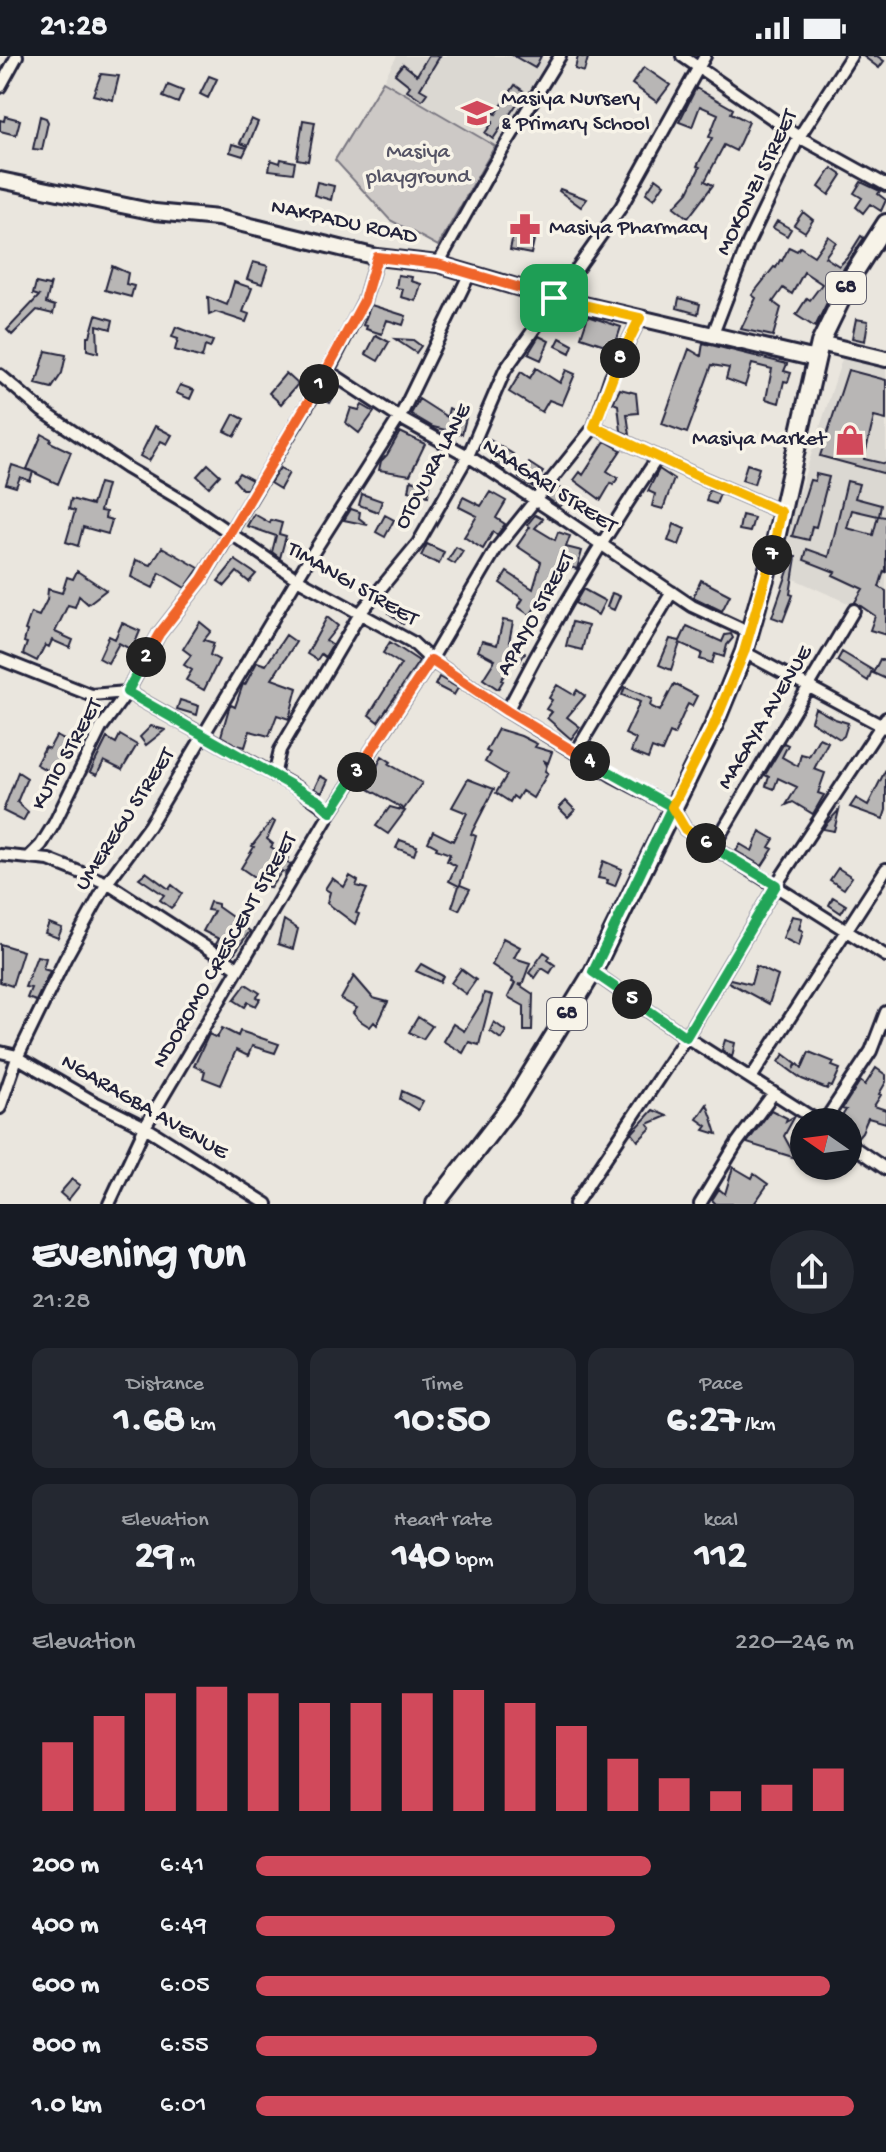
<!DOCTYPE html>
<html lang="en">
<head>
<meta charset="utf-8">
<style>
	body { margin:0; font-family:"Gochi Hand",sans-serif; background:#242831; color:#f1f3f6; height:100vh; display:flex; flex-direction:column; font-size:30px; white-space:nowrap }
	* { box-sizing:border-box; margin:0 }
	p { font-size:26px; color:#9ea1a6 }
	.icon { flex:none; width:44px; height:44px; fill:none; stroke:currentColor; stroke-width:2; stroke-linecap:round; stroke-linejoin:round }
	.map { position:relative; height:1148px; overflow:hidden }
	.side { display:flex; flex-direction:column; background:#171b24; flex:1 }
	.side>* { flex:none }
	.needle { width:52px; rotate:284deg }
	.fabs { position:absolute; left:790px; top:1052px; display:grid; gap:16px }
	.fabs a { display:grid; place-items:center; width:72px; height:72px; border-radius:50%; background:#171b24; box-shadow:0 2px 6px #0004; font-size:40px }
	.pin { position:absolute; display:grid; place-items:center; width:68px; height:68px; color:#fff; margin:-34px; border-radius:16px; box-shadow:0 4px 12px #0006 }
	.km { position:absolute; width:40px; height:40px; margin:-20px; border-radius:50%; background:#222; color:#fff; font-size:22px; line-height:40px; text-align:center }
	.round { display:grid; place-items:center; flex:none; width:84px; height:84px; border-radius:42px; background:#242831 }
	.head { display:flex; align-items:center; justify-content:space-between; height:136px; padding:0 32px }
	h1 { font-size:44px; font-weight:800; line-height:60px }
	.metrics { display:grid; grid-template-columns:repeat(3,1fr); gap:12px; height:136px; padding:8px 32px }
	.metrics div { display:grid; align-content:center; border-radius:16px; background:#242831; text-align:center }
	.metrics b { font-size:40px; font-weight:800 }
	.metrics small { font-size:22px; font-weight:400 }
	.metrics p { font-size:22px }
	.chart { height:224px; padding:16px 32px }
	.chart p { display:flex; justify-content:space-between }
	.chart svg { width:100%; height:144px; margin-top:8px; stroke:#d1495b; stroke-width:6 }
	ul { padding:0 32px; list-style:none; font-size:26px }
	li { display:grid; grid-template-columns:128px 96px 1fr; align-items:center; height:60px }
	li i { height:20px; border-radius:10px; background:#d1495b }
	.status { display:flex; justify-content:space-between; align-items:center; height:56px; padding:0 40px; background:#171b24; direction:ltr }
	.status svg { height:22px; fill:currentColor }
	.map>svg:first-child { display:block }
</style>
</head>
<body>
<div class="status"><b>21:28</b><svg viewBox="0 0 49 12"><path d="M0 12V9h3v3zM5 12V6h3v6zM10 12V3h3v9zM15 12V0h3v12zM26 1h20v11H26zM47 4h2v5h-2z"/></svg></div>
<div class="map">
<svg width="886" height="1148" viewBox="0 0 886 1148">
	<rect width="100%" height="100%" fill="#eae6de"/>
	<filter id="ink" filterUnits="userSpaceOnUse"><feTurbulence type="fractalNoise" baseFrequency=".0125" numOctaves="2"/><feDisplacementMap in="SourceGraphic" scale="16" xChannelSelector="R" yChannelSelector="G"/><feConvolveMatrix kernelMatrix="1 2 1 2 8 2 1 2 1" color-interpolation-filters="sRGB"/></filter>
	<g filter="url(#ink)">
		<!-- built -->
		<path fill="#dbd8d2" d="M397,0H537L547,5L495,90L383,25Z
			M844,297L886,307V564L774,514Z"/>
		<!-- green -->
		<path fill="#cdc9c6" stroke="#787680" stroke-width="2" d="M383,25L495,90L438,190L390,164L335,104Z"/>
		<!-- building -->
		<path fill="#b8b6b5" stroke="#22223b" stroke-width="2" fill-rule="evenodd" d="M428,0H440L420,33L427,37L422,44L407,34L410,30L395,18L403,8L417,19Z
			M514,0H541L535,12Z
			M578,0L588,2L584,16L575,13Z
			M863,0H877L884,5L879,12Z
			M644,11L670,29L657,46L632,28Z
			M101,18L119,20L113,44L93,39Z
			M209,20L217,23L208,42L200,38Z
			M168,29L183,35L178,47L163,41Z
			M515,29L525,36L493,83L485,77L493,66L484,60L489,52L496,58Z
			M696,32L733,53L731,57L749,66L736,95L724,89L705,125L713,129L688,162L674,151L688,136L700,111L697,110L712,82L709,81L718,58L700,50L692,71L679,66Z
			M5,60L20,64L16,79L0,75V64L4,65Z
			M40,60L46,62L48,66L42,94L33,93Z
			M251,63L258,66L248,90L240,87Z
			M303,64L315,66L308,105L297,103Z
			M778,78L786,82L776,104L768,100Z
			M232,88L247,92L243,100L230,96Z
			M281,103L295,106L293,117L269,114L271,104L280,107Z
			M832,112L842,119L829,139L819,131Z
			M656,122L664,128L654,143L646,137Z
			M317,126L334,130L331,144L314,139Z
			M861,126L880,135L878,138L886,144L881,155L870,148L863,157L856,151L862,142L854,137Z
			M560,133L587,143L581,151L559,135Z
			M803,156L813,164L805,176L794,169Z
			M777,165L791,173L787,180L773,172Z
			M513,179L534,184L531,198L510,194Z
			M828,180L836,186L825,201L839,210L847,202L861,180L864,182L844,212L815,271L796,259L807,242L810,244L822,228L804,216L792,238L783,232L773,246L781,252L773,280L741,273L756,242L752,239L774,211L776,212L780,204L782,205L789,191L797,195L800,191L814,200Z
			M253,206L268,210L262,228L247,223Z
			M112,210L128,217L126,228L134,230L131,241L105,234Z
			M398,219L412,221L411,225L421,228L416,245L401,241L403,233L396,232Z
			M234,226L252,232L243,256L249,258L246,266L216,256L209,259L208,241L227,249Z
			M36,227L49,230L51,227L46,247L55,250L53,258L37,254L12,279L7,274L39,240L33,238Z
			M679,242L700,248L698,258L677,252Z
			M371,249L406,260L403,269L387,264L382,278L366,273L367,270L363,269Z
			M96,259L113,264L111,273L97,269L98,297L87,294V280H90Z
			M588,260L621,271L614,292L581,281Z
			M856,263L868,265L865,285L852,282Z
			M176,271L213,285L210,292L205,290L202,302L175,294L178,283L172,281Z
			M376,279L389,286L378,305L366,298Z
			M539,280L549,285L541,304L528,298Z
			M560,282L573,289L570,297L556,290Z
			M395,283L413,284L421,290L416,297Z
			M703,287L787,308L784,315L791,317L788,326L784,325L779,347L766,343L772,313L752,308L745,330L726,323L729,312L712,309L687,377L662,368L689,293L701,300Z
			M46,295L66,299L62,317L52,332L36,328Z
			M536,312L560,327L566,314L575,318L562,349L549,344L542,356L509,336L521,316L530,322Z
			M848,314L886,324V364L874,361L864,403L886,408V418L820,400Z
			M286,317L298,328L281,348L269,337Z
			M180,329L194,334L190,343L176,337Z
			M329,331L337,335L330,347L322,343Z
			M620,333L636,337L638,357L627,358L630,379L621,375L618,349L613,347Z
			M419,343L447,361L449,352L466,362L462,378L433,371L411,358Z
			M362,349L374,356L359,377L346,367L351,352L359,354Z
			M234,358L244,363L235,380L225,375Z
			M155,370L172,379L167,388L161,385L149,405L140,400Z
			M400,376L425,388L410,419L379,414L381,405L387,399Z
			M42,378L51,383L50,386L71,396L58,428L33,416L30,425L20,421L16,431L6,428L12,409L33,416L27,413Z
			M485,381L513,398L504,414L491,406L496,398L481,389Z
			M605,385L621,394L607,415L618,422L613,429L611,427L601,444L574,424L580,416L583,419Z
			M529,407L543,416L533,431L519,422Z
			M208,408L220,419L209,431L197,420Z
			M747,408L759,412L754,428L742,424Z
			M280,412L289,417L280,433L270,427Z
			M659,413L674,423L663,453L652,450L655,438L648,435Z
			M239,417L252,424L247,433H242L234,424Z
			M816,418L829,421L816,471L812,470L809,484L792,480L810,424L815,425Z
			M411,424L430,429L428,440L409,435Z
			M847,425L859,428L855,442L881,449L879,460L886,461V516L884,515L879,531L886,535V579L870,574L875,560L855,546L863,533L833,519L835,516L804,504L807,493L829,501ZM852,454L878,460L873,479L847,472Z
			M99,427L107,429L100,455L106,456L105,462L112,464L108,478L83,471L78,490L66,486L75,455L69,453L71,443L92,449Z
			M556,430L569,438L560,451L547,442Z
			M709,434L720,438L716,448L706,445Z
			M490,436L506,445L496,462L505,468L497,479L493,476L483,493L464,481L477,460L459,451L463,441L481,450Z
			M362,438L382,445L378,456L359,449Z
			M351,453L360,456L359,462L368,469L344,464Z
			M254,458L270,467L271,464L282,467L279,478L286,480L280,502L272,496L276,480L247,470Z
			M385,459L394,464L385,481L376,476Z
			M535,459L543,463L535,472L555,484L558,476L570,480L566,491L582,495L577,513L556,507L546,541L543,540L530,559L518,551L523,543L500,527L507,516L533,533L541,506L517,490L530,471L527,469Z
			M742,459L754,462L750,476L739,474Z
			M674,468L685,473L679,489L668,485Z
			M427,488L444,496L439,508L421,500Z
			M162,491L199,512L185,532L160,517L153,532L131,521L136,504L151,509Z
			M456,491L463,495L455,508L448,504Z
			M785,498L796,501L790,538L793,539L783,565L772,561L789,512L782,511Z
			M235,504L256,518L249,526L237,516L225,530L218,525Z
			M77,515L106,534L88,548L79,540L75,551L68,549L55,576L73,584L70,592L52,584L49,591L45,589L37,605L23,598L27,587L24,586L27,575L25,574L31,557L39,560L47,544L48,533L62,537L67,521L73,523Z
			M701,524L730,539L722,555L693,541Z
			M583,533L605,545L598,559L575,547Z
			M612,537L620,540L614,554L607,551Z
			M394,549L409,560L403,568L389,557Z
			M327,561L338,570L326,585L332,589L325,601L321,598L317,604L307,598Z
			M503,564L513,566L509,586L525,597L520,605L516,602L501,624L503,625L498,633L483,623L495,604L478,595L482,585L497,589Z
			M200,566L211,575L204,584L214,587L210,599L219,604L204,634L186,624L192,614L184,609L191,599L183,593Z
			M572,566L588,570L582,594L566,590Z
			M122,567L140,575L132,594L119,587L108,607L99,602L109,580L115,583Z
			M687,570L722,586L725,579L731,578L733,582L727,589L724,601L715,598L712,607L700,603L702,597L680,587L671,614L659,609L670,583L680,585Z
			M286,579L296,586L272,623L297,632L289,663L277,659L269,680L250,675L245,691L237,689L221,680L229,652L231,649L235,651L243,628L245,629L257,606L266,609Z
			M390,586L419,605L378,666L369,659L401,608L383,597Z
			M842,596L872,614L868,625L837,605Z
			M880,603L886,606V623L873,617Z
			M439,621L458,632L454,639L435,629Z
			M674,628L697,640L692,650L688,648L686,652L674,679L670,677L662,696L652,692L648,703L631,696L636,683L625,678L640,646L622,639L625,631L652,643L650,650L660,655Z
			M557,629L574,639L577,634L585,640L567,661L580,671L571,683L547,662L552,656L546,653L552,644L549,642Z
			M180,644L199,650L197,659L177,653Z
			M815,652L835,663L848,667L844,680L840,683L811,665Z
			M151,670L165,674L146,689L140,681Z
			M498,673L521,680L537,688L535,691L552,696L548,707L543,704L547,709L545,715L548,717L533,742L522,735L517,743L513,740L510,746L496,737L507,719L485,706L490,697L486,695Z
			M120,679L137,689L122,714L104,705L97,719L90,716L107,682L116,687Z
			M56,680L70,687L58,710L52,707L48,715L36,708L45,691L49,693Z
			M819,682L828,686L814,713L825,717L818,737L824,739L813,758L793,746L786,749L797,731L778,722L774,733L766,730L769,721L765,719L784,687L788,689L782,701L798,710L801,698L809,700Z
			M382,700L391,706L389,708L422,727L404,753L367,732Z
			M886,713V754L883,763L850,751L856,742L868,749Z
			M18,716L27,722L17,746L28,756L23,765L3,755Z
			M320,720L328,724L322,737L314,733Z
			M468,723L494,733L471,778L476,780L460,829L470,833L459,854L452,851L459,830L449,825L456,810L447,805L450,798L436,793L437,791L428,786L433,775L453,785L467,757L452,751Z
			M566,745L575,754L568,761L559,752Z
			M390,751L405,755L388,778L376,770Z
			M839,754L834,775L823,773L826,768Z
			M272,764L275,766L267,783L273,788L271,791L288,802L286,806L291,809L285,817L282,815L270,832L241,812L254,791L252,790Z
			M760,775L774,783L769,791L773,793L762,810L736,795L740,788L752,795Z
			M400,784L417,790L414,799L396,792Z
			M603,805L622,813L615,830L607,827L608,824L598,822Z
			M838,812L852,821L844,833L830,824Z
			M146,816L169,833L172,829L182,837L176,847L171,852L160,844L164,839L139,822Z
			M350,820L358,825L356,830L367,833L356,857L359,858L355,868L327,847L330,836L325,833L332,822L344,831Z
			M833,841L846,849L841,857L829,849Z
			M210,846L218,848V851L235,863L237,861L245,867L243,870L250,875L233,899L216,888L219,883L203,875L214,855L207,854Z
			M792,860L802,862L799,873L803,875L799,890L783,882Z
			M284,864L298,873L293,893L278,888Z
			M49,867L62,872L58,882L45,877Z
			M503,882L520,891L514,902L530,907L522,929L518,928L533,938L532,975H524V950L508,941L515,927L512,926L513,923L492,909Z
			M0,888L23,895L12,930L0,926Z
			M544,896L550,900L548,904L555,909L550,917L542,912L535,922L529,917Z
			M37,900L46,902L43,913L50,915L36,945L27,942L31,932L25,931Z
			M421,908L443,920L440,926L416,915Z
			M756,910L778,920L769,948L728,926L730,923L751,928Z
			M461,913L476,924L466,938L451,927Z
			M354,920L373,942L388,946L377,969L374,966L370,971L359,964L353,957L357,952L341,943Z
			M246,928L260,937L257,941L260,943L256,950L248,946L245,951L234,944Z
			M484,937L492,939L479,989L469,986L463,997L443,985L453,968L464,975L482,946Z
			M418,961L432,970L423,983L409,976Z
			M494,966L506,975L501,983L490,975Z
			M222,972L238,980L240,975L279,988L275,997L252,990L248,1000L236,994L221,1029L203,1022L205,1015L194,1010L209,978L217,982Z
			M725,984L735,987L732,1001L722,994Z
			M809,996L834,1006L832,1010L840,1013L832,1031L829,1030L827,1033L802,1023L779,1006L784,998L796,1007L795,1011L798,1008L802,1012Z
			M876,1012L886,1019V1026L879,1038L881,1039L874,1050L886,1054V1067L868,1062L862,1076L856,1083L848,1075V1066H838L846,1054L842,1053L860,1025L865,1029Z
			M402,1035L423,1045L418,1054L400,1043Z
			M707,1048L712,1062L717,1078L704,1074L707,1070L697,1063Z
			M653,1054L667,1060L648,1068L651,1072L638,1085L632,1077Z
			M771,1054L787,1062L786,1065L795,1060L784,1080L796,1102L747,1087Z
			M733,1111L752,1122L754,1118L768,1128L754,1148H716L712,1144L719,1133L725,1138Z
			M72,1123L80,1129L68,1144L60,1137Z"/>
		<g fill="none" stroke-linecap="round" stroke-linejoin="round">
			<defs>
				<path id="minor" d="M682,0L799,81L886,129
					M0,31L17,0
					M438,208L491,113L560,0
					M713,278L748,187L799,81L851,0
					M328,315L398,361L468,400L561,461L692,550L750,577
					M0,319L41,354L127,412L188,448L297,523L412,586L431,604L507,655L613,720L672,751L685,773L886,900
					M594,371L702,422L781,456
					M744,596L886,672
					M0,603L91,639L127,636L299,733L331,756
					M507,655C553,565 601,485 658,401
					M576,696L672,536
					M274,719L280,694L361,556L418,487L468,400L505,314L621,151L705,0
					M713,791L854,554
					M0,799L49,804L107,827L238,912
					M30,800L41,789L54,768L101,672L127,636L159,578L202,523L328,315L364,245L377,201
					M593,916L686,981L819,1066
					M0,996L13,999L92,1045L145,1071L267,1148
					M751,1022L886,813
					M0,1052L17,1002L65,903L107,827L149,770L304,511L402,357L470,217
					M824,1066L871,995L886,956
					M848,1087L886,1113
					M109,1148L145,1071L331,756L431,604L496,493L594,371L611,320L640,262
					M575,1148L686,981L776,829L886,662
					M700,1148L737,1087L773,1038"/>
				<path id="tertiary" d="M0,124L155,156L218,162L377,201L438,208L554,242L816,303
					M820,287L886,303"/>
				<path id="primary" d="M435,1148L512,1048L593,916L714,669L744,596L773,495L820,287L854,217L886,167"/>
			</defs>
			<!-- minor casing -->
			<use href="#minor" stroke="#22223b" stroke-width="16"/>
			<!-- tertiary casing -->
			<use href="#tertiary" stroke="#22223b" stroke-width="20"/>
			<!-- primary casing -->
			<use href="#primary" stroke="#22223b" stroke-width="22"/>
			<!-- minor -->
			<use href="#minor" stroke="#f7f3e8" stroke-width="10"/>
			<!-- tertiary -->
			<use href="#tertiary" stroke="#f7f3e8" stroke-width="14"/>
			<!-- primary -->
			<use href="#primary" stroke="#f7f3e8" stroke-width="16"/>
		</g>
	</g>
	<g fill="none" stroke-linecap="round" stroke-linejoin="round" filter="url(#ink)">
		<defs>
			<path id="split-1" d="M319,328L364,245L377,201L438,208L554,242"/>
			<path id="split-2" d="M146,601L159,578L202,523L319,328"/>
			<path id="split-3" d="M146,601L127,636L319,745L331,756L357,716"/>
			<path id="split-4" d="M357,716L431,604L507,655L590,705"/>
			<path id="split-5" d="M590,705L672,751L593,916L632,943"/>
			<path id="split-6" d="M632,943L686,981L776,829L706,787"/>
			<path id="split-7" d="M706,787L685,773L672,751L714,669L744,596L772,499"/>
			<path id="split-8" d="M620,302L594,371L702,422L781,456L772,499"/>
			<path id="split-9" d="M554,242L640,262L620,302"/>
		</defs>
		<!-- split-1 casing -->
		<use href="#split-1" stroke="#fff" stroke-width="16"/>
		<!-- split-2 casing -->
		<use href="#split-2" stroke="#fff" stroke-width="16"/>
		<!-- split-3 casing -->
		<use href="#split-3" stroke="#fff" stroke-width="16"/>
		<!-- split-4 casing -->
		<use href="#split-4" stroke="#fff" stroke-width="16"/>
		<!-- split-5 casing -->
		<use href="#split-5" stroke="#fff" stroke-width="16"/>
		<!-- split-6 casing -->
		<use href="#split-6" stroke="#fff" stroke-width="16"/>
		<!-- split-7 casing -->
		<use href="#split-7" stroke="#fff" stroke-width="16"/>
		<!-- split-8 casing -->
		<use href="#split-8" stroke="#fff" stroke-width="16"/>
		<!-- split-9 casing -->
		<use href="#split-9" stroke="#fff" stroke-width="16"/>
		<!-- split-1 -->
		<use href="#split-1" stroke="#f0652b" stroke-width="10"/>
		<!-- split-2 -->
		<use href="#split-2" stroke="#f0652b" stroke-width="10"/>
		<!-- split-3 -->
		<use href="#split-3" stroke="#22a559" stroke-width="10"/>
		<!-- split-4 -->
		<use href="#split-4" stroke="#f0652b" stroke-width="10"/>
		<!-- split-5 -->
		<use href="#split-5" stroke="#22a559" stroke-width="10"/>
		<!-- split-6 -->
		<use href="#split-6" stroke="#22a559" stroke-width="10"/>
		<!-- split-7 -->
		<use href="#split-7" stroke="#f5b400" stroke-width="10"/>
		<!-- split-8 -->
		<use href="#split-8" stroke="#f5b400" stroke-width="10"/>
		<!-- split-9 -->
		<use href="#split-9" stroke="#f5b400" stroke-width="10"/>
	</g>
	<!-- icons -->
	<defs>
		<symbol id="school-bare" viewBox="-9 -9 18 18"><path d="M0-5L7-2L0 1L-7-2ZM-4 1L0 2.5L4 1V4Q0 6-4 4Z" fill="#d1495b" stroke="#f7f3e8" stroke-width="2.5" paint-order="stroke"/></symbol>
		<symbol id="pharmacy-bare" viewBox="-9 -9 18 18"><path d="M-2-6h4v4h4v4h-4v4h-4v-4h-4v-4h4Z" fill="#d1495b" stroke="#f7f3e8" stroke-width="2.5" paint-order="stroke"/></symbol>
		<symbol id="shop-bare" viewBox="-9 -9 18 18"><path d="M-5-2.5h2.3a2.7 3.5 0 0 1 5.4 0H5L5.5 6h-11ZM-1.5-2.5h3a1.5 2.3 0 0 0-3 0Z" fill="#d1495b" stroke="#f7f3e8" stroke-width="2.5" paint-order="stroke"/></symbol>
	</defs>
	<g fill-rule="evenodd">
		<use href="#school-bare" x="455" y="35" width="44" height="44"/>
		<use href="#pharmacy-bare" x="503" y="151" width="44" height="44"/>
		<use href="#shop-bare" x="828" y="362" width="44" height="44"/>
	</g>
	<g text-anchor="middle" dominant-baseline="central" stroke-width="7" stroke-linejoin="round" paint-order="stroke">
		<!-- shield labels -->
		<g fill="#f7f3e8" stroke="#62616f" stroke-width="2">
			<rect x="826" y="216" width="40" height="32" rx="6"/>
			<rect x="547" y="942" width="40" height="32" rx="6"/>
		</g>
		<g font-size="20" font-weight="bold" fill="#22223b">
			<text x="846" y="232">68</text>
			<text x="567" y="958">68</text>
		</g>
		<!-- poi labels -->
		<g font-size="22" fill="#22223b" stroke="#f7f3e8" text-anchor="start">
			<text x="501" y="44">Masiya Nursery<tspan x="501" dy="25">&amp; Primary School</tspan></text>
			<text x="549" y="173">Masiya Pharmacy</text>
			<text x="826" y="384" text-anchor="end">Masiya Market</text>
		</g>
		<!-- park labels -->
		<g font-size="22" fill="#555465" stroke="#f7f3e8">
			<text x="418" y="97">Masiya<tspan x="418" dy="25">playground</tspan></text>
		</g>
		<!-- street labels -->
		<g font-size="22" fill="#22223b" stroke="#f7f3e8">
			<text transform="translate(758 127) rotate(-64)">MOKONZI STREET</text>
			<text transform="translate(344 167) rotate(12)">NAKPADU ROAD</text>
			<text transform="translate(434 411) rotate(-62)">OTOVURA LANE</text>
			<text transform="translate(549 431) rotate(33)">NAAGARI STREET</text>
			<text transform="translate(352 529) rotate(30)">TIMANGI STREET</text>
			<text transform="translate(537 558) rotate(-61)">APAIYO STREET</text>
			<text transform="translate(766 662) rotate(-59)">MAGAYA AVENUE</text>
			<text transform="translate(68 699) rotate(-61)">KUTIO STREET</text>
			<text transform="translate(126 764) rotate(-57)">UMEREGU STREET</text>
			<text transform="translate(226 895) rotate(-60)">NDOROMO CRESCENT STREET</text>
			<text transform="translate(144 1052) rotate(30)">NGARAGBA AVENUE</text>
		</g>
	</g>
</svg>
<div class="fabs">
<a><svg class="needle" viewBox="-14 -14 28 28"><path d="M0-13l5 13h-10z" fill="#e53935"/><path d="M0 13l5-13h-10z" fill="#9ea1a6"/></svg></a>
</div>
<div class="pin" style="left:554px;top:242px;background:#1e9e55"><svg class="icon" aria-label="arrive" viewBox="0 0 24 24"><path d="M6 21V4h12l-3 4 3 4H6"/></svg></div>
<b class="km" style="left:319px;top:328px">1</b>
<b class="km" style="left:146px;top:601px">2</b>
<b class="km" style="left:357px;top:716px">3</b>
<b class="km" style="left:590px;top:705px">4</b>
<b class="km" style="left:632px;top:943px">5</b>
<b class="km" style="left:706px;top:787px">6</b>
<b class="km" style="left:772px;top:499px">7</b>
<b class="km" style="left:620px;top:302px">8</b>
</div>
<section class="side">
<div class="head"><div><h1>Evening run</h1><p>21:28</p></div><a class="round"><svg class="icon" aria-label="share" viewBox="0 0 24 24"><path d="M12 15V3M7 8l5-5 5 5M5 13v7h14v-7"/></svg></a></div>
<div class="metrics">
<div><p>Distance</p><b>1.68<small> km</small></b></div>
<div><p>Time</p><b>10:50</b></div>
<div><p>Pace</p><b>6:27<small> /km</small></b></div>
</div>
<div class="metrics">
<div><p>Elevation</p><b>29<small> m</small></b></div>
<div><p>Heart rate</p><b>140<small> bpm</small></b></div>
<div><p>kcal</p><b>112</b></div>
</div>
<div class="chart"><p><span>Elevation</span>220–246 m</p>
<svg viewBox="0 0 160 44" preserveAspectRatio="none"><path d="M5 44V23M15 44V15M25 44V8M35 44V6M45 44V8M55 44V11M65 44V11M75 44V8M85 44V7M95 44V11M105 44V18M115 44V28M125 44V34M135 44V38M145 44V36M155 44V31"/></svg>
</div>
<ul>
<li><b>200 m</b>6:41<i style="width:66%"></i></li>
<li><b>400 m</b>6:49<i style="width:60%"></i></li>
<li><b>600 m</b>6:05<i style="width:96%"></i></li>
<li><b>800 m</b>6:55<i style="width:57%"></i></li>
<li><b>1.0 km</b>6:01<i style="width:100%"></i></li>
</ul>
</section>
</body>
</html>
